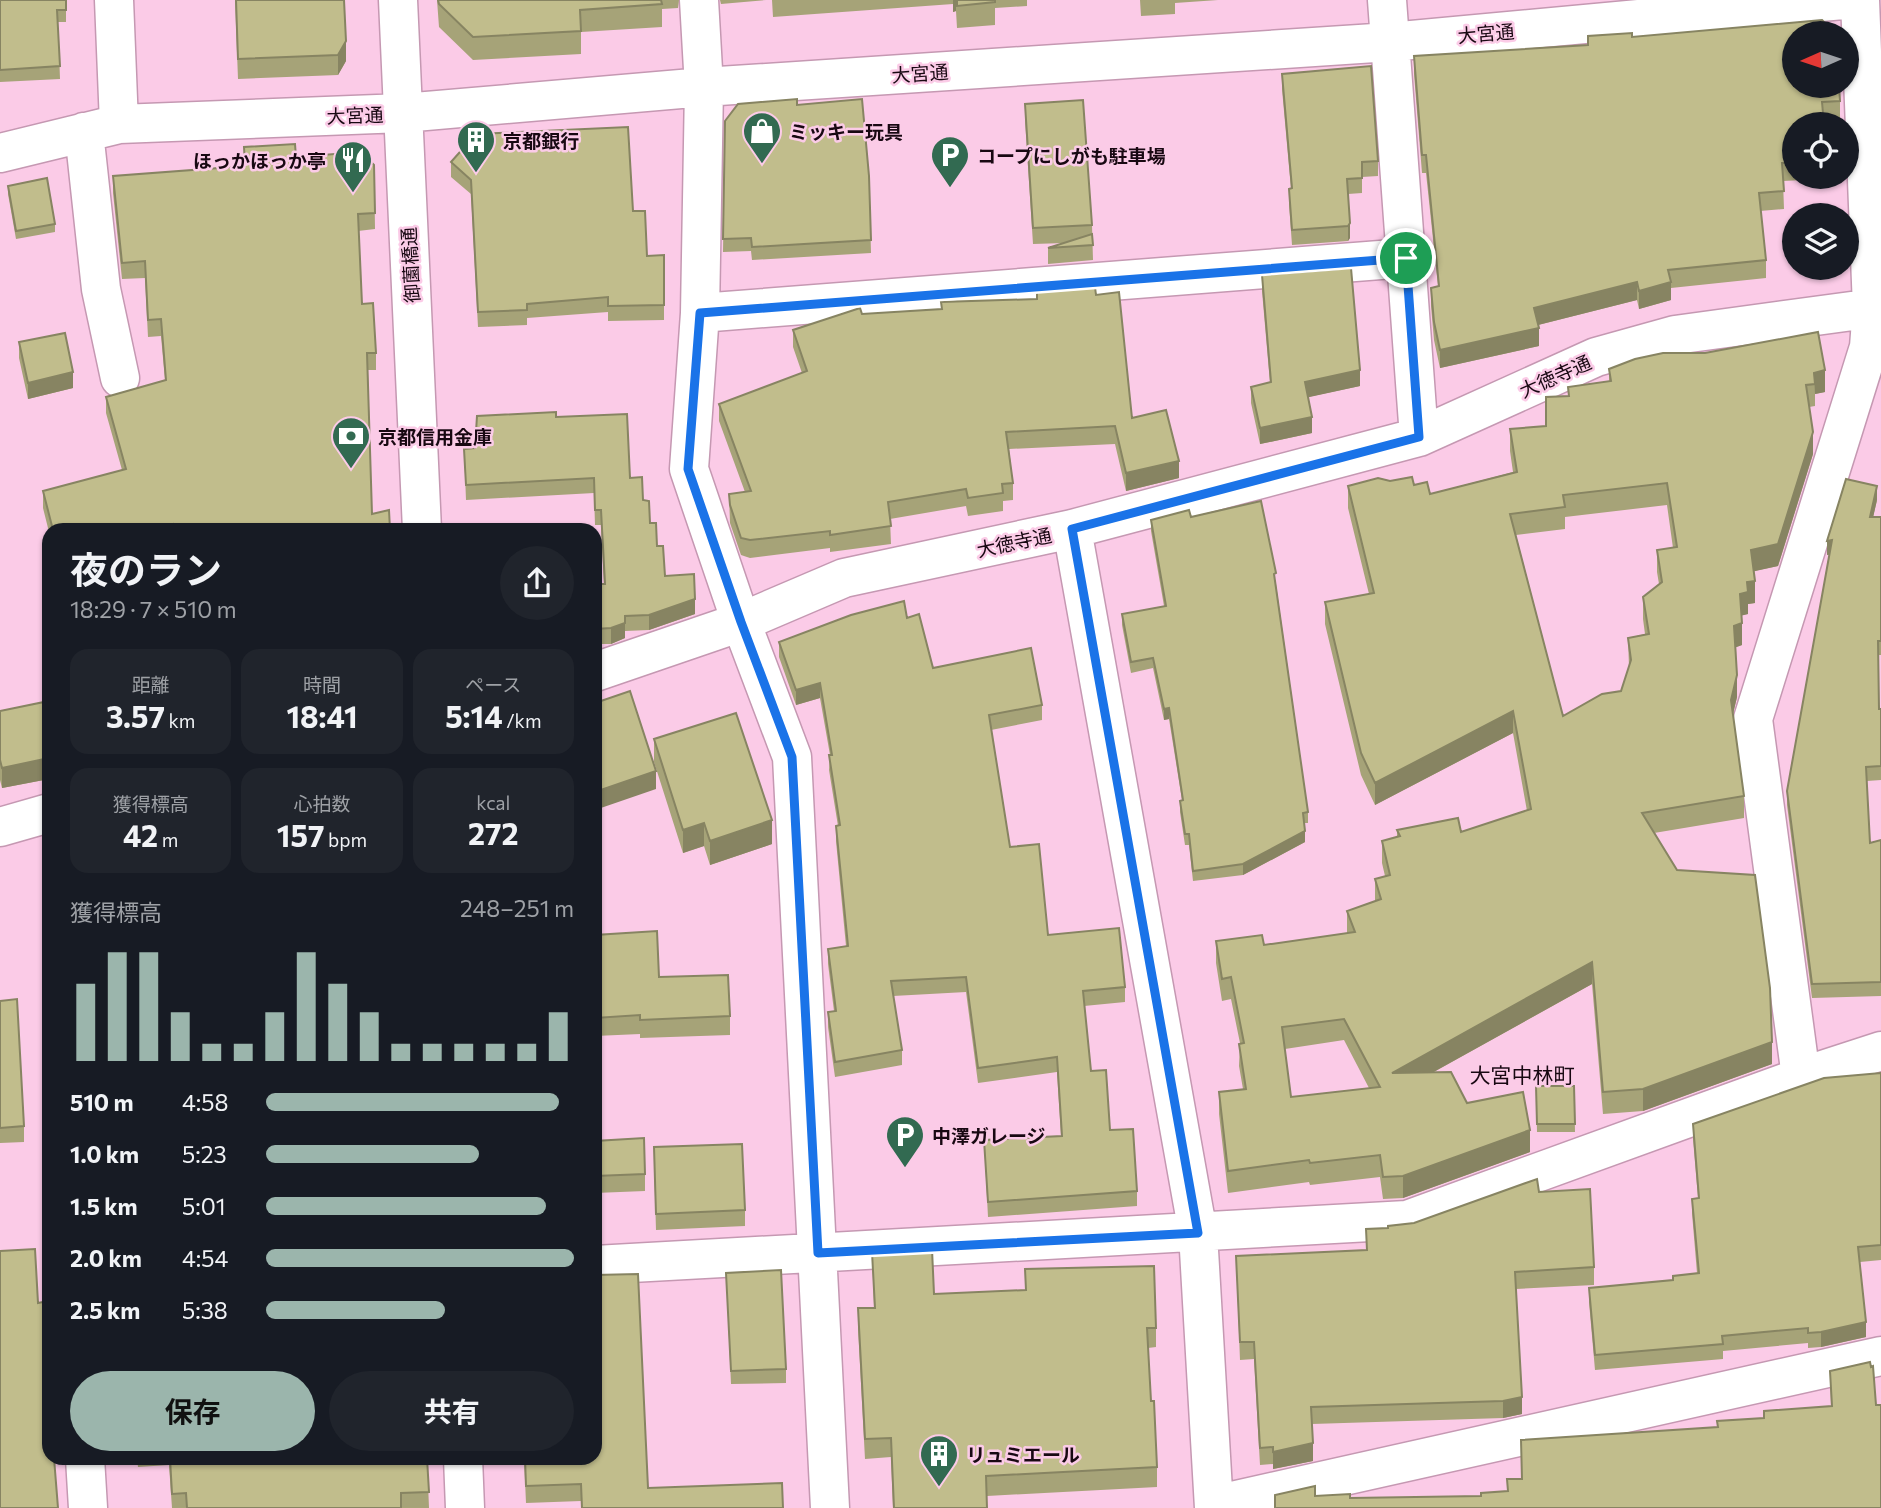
<!DOCTYPE html>
<html lang="ja">
<head>
<meta charset="utf-8">
<style>
	body { margin:0; font-family:Commissioner,"Noto Sans JP",sans-serif; background:#20242c; color:#f1f3f6; height:100vh; display:flex; flex-direction:column; font-size:26px; white-space:nowrap }
	* { box-sizing:border-box; margin:0 }
	p { font-size:23px; color:#9ea1a6 }
	.icon { flex:none; width:38px; height:38px; fill:none; stroke:currentColor; stroke-width:2; stroke-linecap:round; stroke-linejoin:round }
	.map { position:relative; flex:1; overflow:hidden }
	.side { position:absolute; left:42px; top:523px; width:560px; height:942px; display:flex; flex-direction:column; background:#171b24; border-radius:21px; box-shadow:0 2px 5px #0004 }
	.side>* { flex:none }
	.needle { width:46px; rotate:267deg }
	.fabs { position:absolute; left:1782px; top:21px; display:grid; gap:14px }
	.fabs a { display:grid; place-items:center; width:77px; height:77px; border-radius:50%; background:#171b24; box-shadow:0 2px 5px #0004; font-size:35px }
	.pin { position:absolute; display:grid; place-items:center; width:60px; height:60px; color:#fff; margin:-30px; border:4px solid #fff; border-radius:50%; box-shadow:0 2px 7px #0007 }
	.round { display:grid; place-items:center; flex:none; width:74px; height:74px; border-radius:37px; background:#20242c }
	.headline { display:flex; align-items:center; justify-content:space-between; height:119px; padding:0 28px }
	h1 { font-size:38px; font-weight:700; line-height:52px }
	.stats { display:grid; grid-template-columns:repeat(3,1fr); gap:10px; height:119px; padding:7px 28px }
	.stats div { display:grid; align-content:center; border-radius:18px; background:#20242c; text-align:center }
	.stats b { font-size:30px; font-weight:700 }
	.stats small { font-size:19px; font-weight:400 }
	.stats p { font-size:19px }
	.chart { height:196px; padding:14px 28px }
	.chart p { display:flex; justify-content:space-between }
	.chart svg { width:100%; height:126px; margin-top:7px; stroke:#9bb5ac; stroke-width:6 }
	.cta { display:flex; gap:14px; margin-top:auto; padding:14px 28px }
	.cta a { flex:1; height:80px; border-radius:42px; background:#9bb5ac; color:#111; font-size:28px; font-weight:700; line-height:80px; text-align:center }
	.cta a+a { background:#20242c; color:#f1f3f6 }
	ul { padding:0 28px; list-style:none; font-size:23px }
	li { display:grid; grid-template-columns:112px 84px 1fr; align-items:center; height:52px }
	li i { height:18px; border-radius:9px; background:#9bb5ac }
	.map>svg:first-child { display:block }
</style>
</head>
<body>
<div class="map">
<svg width="1881" height="1508" viewBox="0 0 1881 1508">
	<rect width="100%" height="100%" fill="#fbcbe7"/>
	<g fill="none" stroke-linecap="round" stroke-linejoin="round">
		<defs>
			<path id="minor" d="M114,0L119,124
				M398,0L422,530
				M699,0L704,87L700,313L689,469L741,622L792,757L830,1508
				M1387,0L1419,437
				M84,132L101,289L120,378
				M0,153L119,124L403,113L704,87L1390,42L1843,0
				M700,313L1406,258
				M1072,529L1198,1233L1214,1508
				M595,672L741,622L844,578L1072,529L1419,437L1596,357L1675,335L1881,307
				M0,827L49,813
				M1801,1077L1753,719L1869,347L1872,308L1860,0
				M595,1265L1407,1220L1801,1077L1881,1051
				M85,1458L88,1508
				M463,1458L465,1508
				M1214,1505L1881,1356"/>
		</defs>
		<!-- minor casing -->
		<use href="#minor" stroke="#c598b2" stroke-width="41"/>
		<!-- minor -->
		<use href="#minor" stroke="#fff" stroke-width="38"/>
	</g>
	<!-- wall -->
	<path fill="#a6a378" fill-rule="evenodd" d="M0,0H66V22H58L60,79L0,82Z
		M235,0H344L346,61L338,75L238,79Z
		M437,0H679L678,8L662,9V27L581,32V54L473,60L439,27Z
		M720,0H766L721,4Z
		M772,0H1027V6L995,8V25L957,28L956,11L953,12V4L773,17Z
		M1140,0H1218L1175,3V14L1141,16Z
		M1632,37L1840,101V119L1794,124V177H1804V180L1783,181L1784,209L1760,211L1766,260V278L1671,288V300L1639,309L1637,300L1538,325L1539,346L1440,368L1434,340L1431,306V288L1438,286L1426,173H1422L1414,74V56L1588,45Z
		M1282,74L1378,161V176L1362,177V193L1348,194L1350,238L1348,241L1292,245L1289,204V189H1291L1282,89Z
		M1025,104L1092,225L1093,260L1048,264V248L1065,243L1033,244L1025,120Z
		M797,105L869,176L871,253L752,260L751,251L723,252L725,121Z
		M244,147L296,157L374,165L375,229L358,231L362,304L376,353V370H368L372,514L390,530H49V532L43,508V491L122,470L106,413V397L165,380L161,336L148,337L145,278L122,279L113,193V176L244,166Z
		M451,162L633,211L647,256L664,255V320L608,321V312L527,318V325L478,327L471,194L451,177Z
		M8,186L55,224V232L16,239L8,194Z
		M1262,275L1360,386L1308,397L1312,433L1260,444L1251,403V387L1270,383L1262,291Z
		M1096,295L1132,418L1179,478L1126,491L1115,444L1009,449L1013,483V500L1003,501V511L968,516L966,506L890,519L891,544L830,552V548L750,558L741,555L730,523L729,494L745,492L719,421V404L802,373L793,347V330L862,314L942,309L1037,299Z
		M1818,332L1825,392L1815,394V406L1809,407L1813,454L1778,566L1754,571L1755,603L1748,604V614L1742,615V645L1736,647L1737,697L1733,714L1744,796V818L1654,833L1772,1064L1643,1111L1603,1114L1592,984L1432,1073L1467,1103L1530,1152L1403,1198L1383,1199L1380,1177L1310,1185L1309,1182L1228,1193L1219,1114V1092L1243,1089L1239,1066L1240,1043L1231,999L1222,1001L1216,963V941L1264,945L1347,933V911L1375,901V879L1385,876L1382,863V841L1397,837V830L1461,832L1527,811L1513,733L1375,805L1361,775L1325,624V602L1369,594L1348,508V486L1390,481L1414,485L1430,494L1513,472L1510,451V429L1546,426L1568,396V387L1609,381V369L1705,353ZM1667,505L1673,548L1657,550V572L1659,584L1643,597V619L1645,634L1628,638L1629,667L1621,691L1563,716L1516,535L1565,529V517ZM1344,1040L1369,1088L1291,1097L1285,1049Z
		M19,342L73,388L28,399L19,358Z
		M556,417L630,478L643,500L657,546L665,576L695,614L649,630L625,631V638L611,644H595V584H604L601,525H595L594,493L466,500L464,449L475,448Z
		M1877,500L1873,517H1881V655H1879V709H1881V780L1867,781L1870,843L1881,840V996L1812,998L1787,805V791L1829,555H1827Z
		M1191,517L1276,584L1308,812V823H1304L1305,842L1243,875L1193,881L1189,845H1185L1180,812V801L1182,800L1169,719L1164,720L1153,668L1131,673L1122,625V614L1164,606L1151,531V520Z
		M907,618L933,668L1042,705V720L991,730L1010,847L1048,935L1125,987V1002L1084,1006L1091,1071L1110,1130L1137,1191V1206L988,1217L984,1140L1061,1136L1057,1072L978,1083L966,992L893,996L902,1050V1065L835,1077L828,1027V1012L834,1011L828,964V949L846,946L836,841V826H838L829,770L830,755L820,698L796,705L779,657V642Z
		M49,707V779L2,788L0,780V711Z
		M654,739L772,844L710,865L704,846L683,853L654,762Z
		M595,935L659,977L730,1016V1035L640,1038V1034L595,1036Z
		M0,1001L24,1126V1142L0,1143Z
		M1881,1073V1260L1860,1262L1866,1337L1821,1347L1808,1348V1343L1723,1351V1359L1595,1370L1589,1302V1288L1673,1280L1697,1273L1692,1213V1199L1698,1198L1693,1139V1124Z
		M1536,1086H1574L1575,1132H1537Z
		M595,1141L645,1174V1191L595,1193Z
		M654,1163L745,1210V1226L656,1230Z
		M1539,1192L1594,1267V1285L1516,1289L1522,1414L1503,1418L1312,1424L1313,1461L1273,1469V1464L1260,1465L1254,1359L1240,1360L1236,1256L1366,1250V1229L1388,1228L1414,1223Z
		M872,1252L934,1294L1025,1290V1269L1156,1328V1347L1148,1348L1151,1401L1157,1467V1487L987,1496V1508H893L891,1457L865,1459L858,1328V1308H874Z
		M726,1273L786,1369V1383L731,1384Z
		M1830,1371L1876,1405L1881,1508H1275L1315,1496L1350,1498L1481,1496L1507,1491L1521,1479L1717,1427L1831,1406Z
		M137,1458H427L429,1508H172L169,1465L138,1467Z
		M524,1458H595L648,1488L783,1508H581V1501L526,1503Z"/>
	<!-- shaded-wall -->
	<path fill="#878462" d="M953,0H956V11L953,12Z
		M346,41V61L338,75V55Z
		M1350,223V238L1348,241V226Z
		M1637,282V300L1534,326V308Z
		M1671,282V300L1639,309V291Z
		M1539,328V346L1440,368V350Z
		M1360,370V386L1305,398V382Z
		M1825,370V392L1815,394L1814,373Z
		M73,372V388L28,399V383Z
		M1312,417V433L1260,444V428Z
		M1813,432V454L1778,566L1751,572V550Z
		M1179,461V478L1126,491V473Z
		M1877,486V500L1870,531V517Z
		M173,524V530H149Z
		M1832,540V554L1827,555V541Z
		M1755,581V603L1748,604V614L1740,616V594L1747,582Z
		M695,599V614L649,630V615Z
		M625,623V638L611,644V628Z
		M1742,623V645L1734,648V626Z
		M1737,675V697L1731,722V700Z
		M820,683V698L796,705V690Z
		M1169,708V719L1164,720V709Z
		M1513,711V733L1375,805V783Z
		M49,758V779L2,788V768Z
		M656,771V789L595,810V792Z
		M772,820V844L710,865V841Z
		M704,823V846L683,853V830Z
		M1305,831V842L1243,875V864Z
		M1592,962V984L1392,1095V1073Z
		M1772,1042V1064L1643,1111V1089Z
		M1530,1130V1152L1403,1198V1176Z
		M1866,1322V1337L1821,1347V1332Z
		M1522,1397V1414L1503,1418V1401Z
		M1313,1443V1461L1273,1469V1452Z"/>
	<!-- building -->
	<path fill="#c1bd8c" stroke="#878462" stroke-width="2" fill-rule="evenodd" d="M0,0H66V10H57L60,66L0,70Z
		M236,0H344L346,41L338,55L238,59Z
		M438,0H661L662,4L580,10L581,31L473,37L439,4Z
		M957,0H995V2L957,6Z
		M1822,20L1835,33H1794V86H1839L1840,101L1822,102L1824,124H1794V163H1782L1784,191L1759,193L1766,260L1668,270L1671,282L1639,291L1637,282L1534,308L1539,328L1440,350L1434,322L1431,288L1439,286L1426,155H1422L1414,56L1588,45V36L1632,33V37Z
		M1371,66L1378,161L1362,162V178L1347,179L1350,223L1348,226L1292,230L1289,189L1292,188L1282,74Z
		M797,99V105L862,99L869,176L871,240L752,247L751,238L723,239L725,121L738,104Z
		M1083,100L1092,225L1033,228L1025,104Z
		M628,127L633,211H645L647,256L664,255V305L608,306V297L527,304V310L478,312L471,180L451,162L476,134Z
		M295,144L296,157L361,152L374,165L375,213L358,214L362,304L373,303L376,353H367L372,514L389,510L390,530H175L173,524L149,530H53L43,491L126,469L106,397L166,380L161,319L148,320L145,261L122,263L113,176L245,166L244,147Z
		M47,178L55,224L16,231L8,186Z
		M1092,234L1093,245L1048,248Z
		M1351,268L1360,370L1305,382L1312,417L1260,428L1251,387L1271,382L1262,275Z
		M1095,287L1096,295L1119,292L1132,418L1166,410L1179,461L1126,473L1115,426L1006,432L1013,483L1002,484L1003,493L968,498L966,489L888,502L891,526L830,535V531L750,540L741,538L730,505L729,494L751,491L719,404L807,371L793,330L860,308L862,314L942,309L941,302L1037,299V291Z
		M1818,332L1825,370L1814,373L1815,384L1806,385L1813,432L1778,544L1751,550L1755,581L1747,582L1748,592L1740,594L1742,623L1734,626L1737,675L1731,700L1744,796L1642,813L1677,870L1755,875L1770,988L1772,1042L1643,1089L1603,1092L1592,962L1392,1073L1451,1072L1467,1103L1523,1092L1530,1130L1403,1176L1383,1177L1380,1155L1310,1163L1309,1160L1228,1171L1219,1092L1246,1089L1239,1044L1244,1043L1231,977L1222,979L1216,941L1262,935L1264,945L1355,932L1347,911L1381,899L1375,879L1390,875L1382,841L1400,836L1397,830L1458,818L1461,832L1531,809L1513,711L1375,783L1361,753L1325,602L1374,593L1348,486L1378,478L1390,481L1412,477L1414,485L1427,482L1430,494L1517,472L1510,429L1546,426V397L1569,396L1568,387L1611,381L1609,369L1635,359L1663,353H1705ZM1667,483L1677,547L1657,550L1662,582L1643,597L1649,634L1628,638L1631,660L1621,691L1602,694L1563,716L1510,514L1565,507L1563,495ZM1344,1019L1380,1087L1291,1097L1282,1027Z
		M65,333L73,372L28,383L19,342Z
		M556,412V417L627,414L630,478L642,477L643,500L649,501L650,523H656L657,546H663L665,576L694,574L695,599L649,615L625,616V623L611,628L595,629V584H605L601,510H595L594,478L466,485L464,449L475,448L477,416Z
		M1846,479L1877,486L1870,517H1881V641H1878L1879,709H1881V766L1866,767L1870,843L1881,840V982L1812,984L1787,791L1832,540L1827,541Z
		M1261,501L1276,573L1274,574L1308,812L1303,813L1305,831L1243,864L1193,871L1189,834H1185L1180,801L1183,800L1169,708L1164,709L1153,658L1131,662L1122,614L1166,606L1151,520L1189,510L1191,517Z
		M904,601L907,618L919,614L933,668L1031,648L1042,705L989,715L1010,847L1039,844L1048,935L1119,928L1125,987L1083,991L1091,1071L1106,1070L1110,1130L1133,1129L1137,1191L988,1202L984,1140L1062,1136L1057,1057L978,1068L966,977L891,981L902,1050L835,1062L828,1012L836,1011L828,949L848,946L836,826L840,825L829,755H832L820,683L796,690L779,642L851,615Z
		M630,691L656,771L595,792V703Z
		M44,702L46,708L49,707V758L2,768L0,760V711Z
		M736,713L772,820L710,841L704,823L683,830L654,739Z
		M657,931L659,977L728,975L730,1016L640,1020V1015L595,1018V935Z
		M17,999L24,1126L0,1128V1001Z
		M1881,1073V1245L1858,1247L1866,1322L1821,1332L1808,1333V1328L1722,1336L1723,1344L1595,1355L1589,1288L1673,1280V1276L1699,1273L1692,1199L1699,1198L1693,1124L1824,1078Z
		M1536,1086H1574L1575,1124H1537Z
		M644,1138L645,1174L595,1176V1141Z
		M742,1144L745,1210L656,1214L654,1147Z
		M1537,1179L1539,1192L1590,1189L1594,1267L1515,1272L1522,1397L1503,1401L1311,1407L1313,1443L1273,1452V1447L1260,1448L1254,1342H1240L1236,1256L1367,1250L1366,1229L1388,1228V1226L1414,1223Z
		M35,1249L38,1303L43,1302L49,1389V1458H54L58,1508H0V1251Z
		M932,1249L934,1294L1026,1290L1025,1269L1154,1266L1156,1328H1147L1151,1401H1154L1157,1467L986,1476L987,1508H894L891,1438L865,1439L858,1308H875L872,1252Z
		M781,1270L786,1369L731,1371L726,1273Z
		M638,1274L648,1488L782,1483L783,1508H582L581,1484L526,1486L525,1458H595V1275Z
		M1870,1362L1871,1367L1873,1366L1876,1405H1881V1508H1275V1495L1315,1486V1496L1350,1494V1498L1481,1496V1493L1508,1491L1507,1479H1522L1521,1440L1718,1427L1717,1421L1764,1418V1411L1832,1406L1830,1371Z
		M170,1458H427L429,1492L401,1493V1508H187L186,1493L172,1494Z"/>
	<g fill="none" stroke-linecap="round" stroke-linejoin="round">
		<defs>
			<path id="route" d="M1406,258L1419,437L1072,529L1198,1233L818,1253L792,757L741,622L688,469L700,313Z"/>
		</defs>
		<!-- route casing -->
		<use href="#route" stroke="#fff" stroke-width="14"/>
		<!-- route -->
		<use href="#route" stroke="#1a73e8" stroke-width="9"/>
	</g>
	<!-- icons -->
	<defs>
		<symbol id="shop-pin" viewBox="-11 -11 22 30"><path d="M0 17L-7.5 6A9.5 9.5 0 1 1 7.5 6Z" fill="#326a51" stroke="#fbcbe7"/><path d="M-5-2.5h2.3a2.7 3.5 0 0 1 5.4 0H5L5.5 6h-11ZM-1.5-2.5h3a1.5 2.3 0 0 0-3 0Z" fill="#fff"/></symbol>
		<symbol id="building-pin" viewBox="-11 -11 22 30"><path d="M0 17L-7.5 6A9.5 9.5 0 1 1 7.5 6Z" fill="#326a51" stroke="#fbcbe7"/><path d="M-4-6H4V6H1V3H-1V6H-4ZM-2.5-4.3h1.7v1.8h-1.7ZM.8-4.3h1.7v1.8H.8ZM-2.5-1h1.7V.8h-1.7ZM.8-1h1.7V.8H.8Z" fill="#fff"/></symbol>
		<symbol id="parking-pin" viewBox="-11 -11 22 30"><path d="M0 17L-7.5 6A9.5 9.5 0 1 1 7.5 6Z" fill="#326a51" stroke="#fbcbe7"/><path d="M-3.5-5.5H1a3.5 3.5 0 0 1 0 7H-1V5.5H-3.5ZM-1-3.4V-.6H.8a1.4 1.4 0 0 0 0-2.8Z" fill="#fff"/></symbol>
		<symbol id="restaurant-pin" viewBox="-11 -11 22 30"><path d="M0 17L-7.5 6A9.5 9.5 0 1 1 7.5 6Z" fill="#326a51" stroke="#fbcbe7"/><path d="M-5-6h1v4h1v-4h1v4h1v-4h1v5L-1.5 .5V6h-2V.5L-5-1ZM5-6V6H3V1.5H1.5Q1.5-4 5-6Z" fill="#fff"/></symbol>
		<symbol id="bank-pin" viewBox="-11 -11 22 30"><path d="M0 17L-7.5 6A9.5 9.5 0 1 1 7.5 6Z" fill="#326a51" stroke="#fbcbe7"/><path d="M-6-4H6V4H-6ZM0-2.3a2.3 2.3 0 1 0 0 4.6a2.3 2.3 0 1 0 0-4.6Z" fill="#fff"/></symbol>
	</defs>
	<g fill-rule="evenodd">
		<use href="#shop-pin" x="740" y="109" width="44" height="60"/>
		<use href="#building-pin" x="454" y="118" width="44" height="60"/>
		<use href="#parking-pin" x="928" y="133" width="44" height="60"/>
		<use href="#restaurant-pin" x="331" y="138" width="44" height="60"/>
		<use href="#bank-pin" x="329" y="414" width="44" height="60"/>
		<use href="#parking-pin" x="883" y="1113" width="44" height="60"/>
		<use href="#building-pin" x="917" y="1432" width="44" height="60"/>
	</g>
	<g text-anchor="middle" dominant-baseline="central" stroke-width="5" stroke-linejoin="round" paint-order="stroke">
		<!-- street labels -->
		<g font-size="19" fill="#180812" stroke="#fbcbe7">
			<text transform="translate(1486 33) rotate(-5)">大宮通</text>
			<text transform="translate(920 73) rotate(-4)">大宮通</text>
			<text transform="translate(355 115) rotate(-2)">大宮通</text>
			<text transform="translate(410 265) rotate(-93)">御薗橋通</text>
			<text transform="translate(1555 376) rotate(-24)">大徳寺通</text>
			<text transform="translate(1014 542) rotate(-12)">大徳寺通</text>
		</g>
		<!-- poi labels -->
		<g font-size="19" font-weight="bold" fill="#180812" stroke="#fbcbe7" text-anchor="start">
			<text x="789" y="131">ミッキー玩具</text>
			<text x="503" y="140">京都銀行</text>
			<text x="977" y="155">コープにしがも駐車場</text>
			<text x="326" y="160" text-anchor="end">ほっかほっか亭</text>
			<text x="378" y="436">京都信用金庫</text>
			<text x="932" y="1135">中澤ガレージ</text>
			<text x="966" y="1454">リュミエール</text>
		</g>
		<!-- neighbourhood labels -->
		<g font-size="21" fill="#180812" stroke="#fbcbe7">
			<text x="1522" y="1074">大宮中林町</text>
		</g>
	</g>
</svg>
<div class="fabs">
<a><svg class="needle" viewBox="-14 -14 28 28"><path d="M0-13l5 13h-10z" fill="#e53935"/><path d="M0 13l5-13h-10z" fill="#9ea1a6"/></svg></a>
<a><svg class="icon" aria-label="locate" viewBox="0 0 24 24"><circle cx="12" cy="12" r="6"/><path d="M12 2v4M12 18v4M2 12h4M18 12h4"/></svg></a>
<a><svg class="icon" aria-label="layers" viewBox="0 0 24 24"><path d="M12 4l9 5-9 5-9-5zM3 14l9 5 9-5"/></svg></a>
</div>
<div class="pin" style="left:1406px;top:258px;background:#1e9e55"><svg class="icon" aria-label="arrive" viewBox="0 0 24 24"><path d="M6 21V4h12l-3 4 3 4H6"/></svg></div>
<section class="side">
<div class="headline"><div><h1>夜のラン</h1><p>18:29 · 7 × 510 m</p></div><a class="round"><svg class="icon" aria-label="share" viewBox="0 0 24 24"><path d="M12 15V3M7 8l5-5 5 5M5 13v7h14v-7"/></svg></a></div>
<div class="stats">
<div><p>距離</p><b>3.57<small> km</small></b></div>
<div><p>時間</p><b>18:41</b></div>
<div><p>ペース</p><b>5:14<small> /km</small></b></div>
</div>
<div class="stats">
<div><p>獲得標高</p><b>42<small> m</small></b></div>
<div><p>心拍数</p><b>157<small> bpm</small></b></div>
<div><p>kcal</p><b>272</b></div>
</div>
<div class="chart"><p><span>獲得標高</span>248–251 m</p>
<svg viewBox="0 0 160 44" preserveAspectRatio="none"><path d="M5 44V17M15 44V6M25 44V6M35 44V27M45 44V38M55 44V38M65 44V27M75 44V6M85 44V17M95 44V27M105 44V38M115 44V38M125 44V38M135 44V38M145 44V38M155 44V27"/></svg>
</div>
<ul>
<li><b>510 m</b>4:58<i style="width:95%"></i></li>
<li><b>1.0 km</b>5:23<i style="width:69%"></i></li>
<li><b>1.5 km</b>5:01<i style="width:91%"></i></li>
<li><b>2.0 km</b>4:54<i style="width:100%"></i></li>
<li><b>2.5 km</b>5:38<i style="width:58%"></i></li>
</ul>
<div class="cta"><a>保存</a><a>共有</a></div>
</section>
</div>
</body>
</html>
